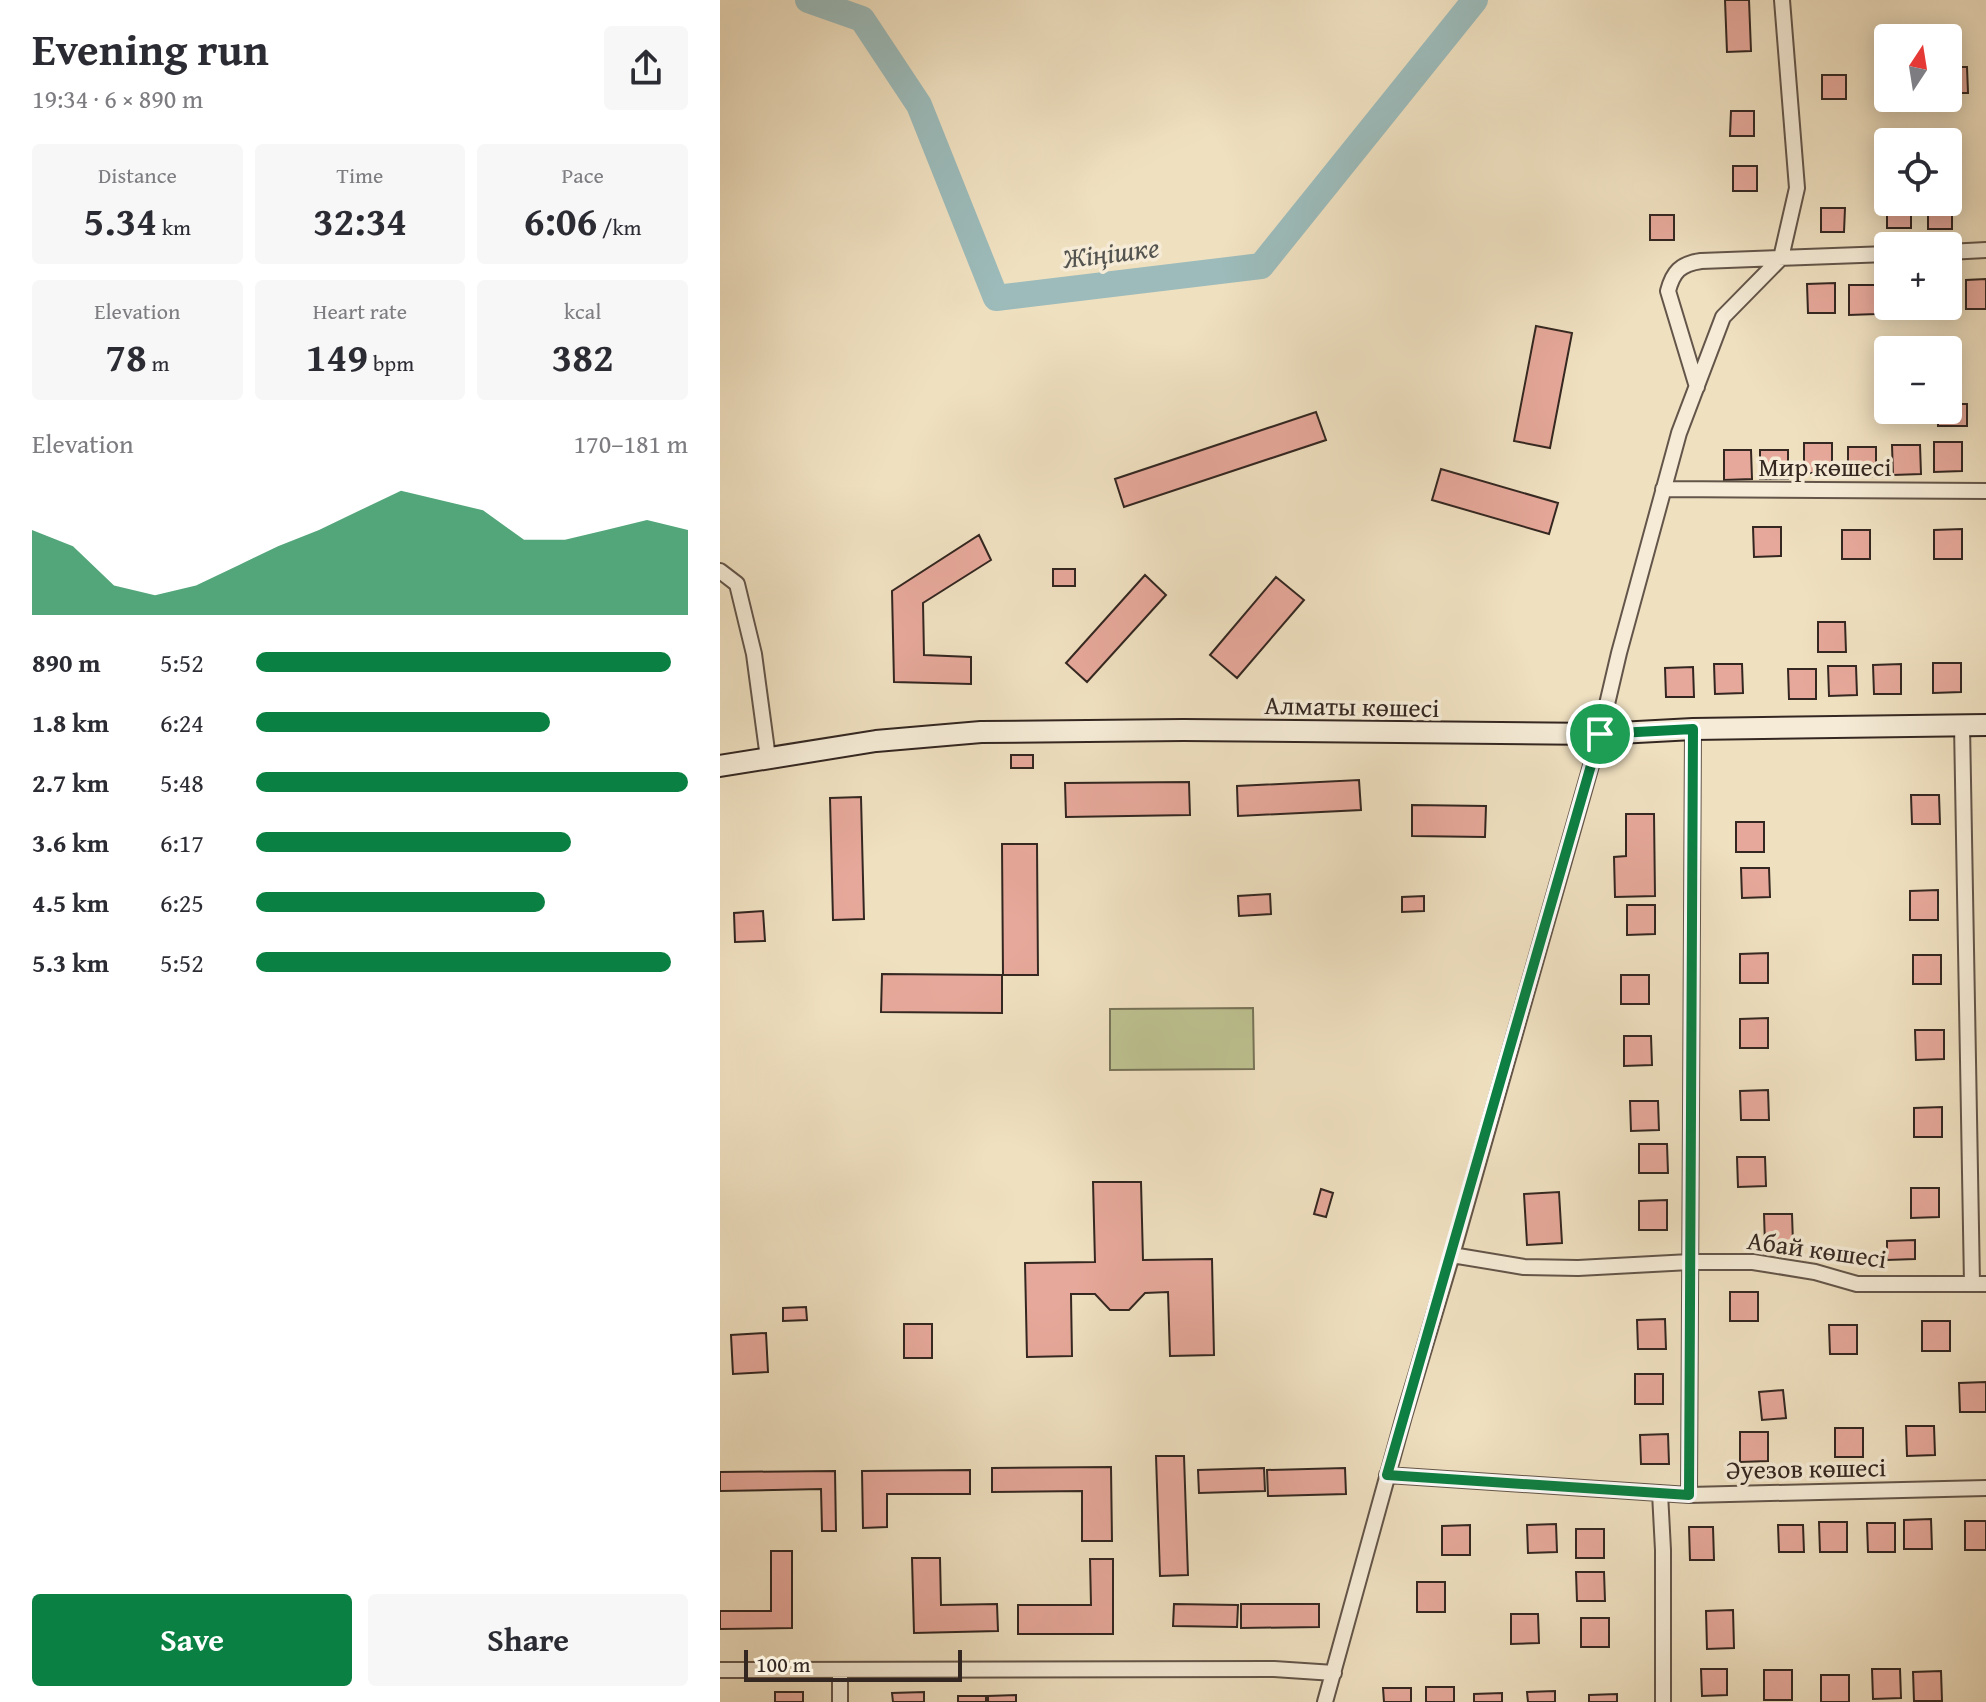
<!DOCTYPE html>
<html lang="en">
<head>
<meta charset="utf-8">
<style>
	body { margin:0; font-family:"Gentium Book Plus",serif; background:#f7f7f7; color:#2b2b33; height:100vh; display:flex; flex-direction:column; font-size:30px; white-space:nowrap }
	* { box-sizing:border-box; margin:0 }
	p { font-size:26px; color:#7c7c81 }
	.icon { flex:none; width:44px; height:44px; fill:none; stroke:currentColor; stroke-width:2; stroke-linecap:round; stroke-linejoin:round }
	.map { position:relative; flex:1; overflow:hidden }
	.side { display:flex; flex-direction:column; background:#fff; width:720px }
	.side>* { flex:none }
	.needle { width:52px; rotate:12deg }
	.fabs { position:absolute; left:1154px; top:24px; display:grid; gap:16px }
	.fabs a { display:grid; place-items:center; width:88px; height:88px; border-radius:8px; background:#fff; box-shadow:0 4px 20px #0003; font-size:40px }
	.scale { position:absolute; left:24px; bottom:20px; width:218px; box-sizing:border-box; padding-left:8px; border:4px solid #342721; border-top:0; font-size:22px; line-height:28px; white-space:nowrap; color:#342721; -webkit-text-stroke:6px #f5ebd6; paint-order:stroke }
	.pin { position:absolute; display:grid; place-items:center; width:68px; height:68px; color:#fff; margin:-34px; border:4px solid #fff; border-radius:50%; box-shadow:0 2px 8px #0007 }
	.round { display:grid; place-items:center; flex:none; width:84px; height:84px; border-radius:8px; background:#f7f7f7 }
	.overview { display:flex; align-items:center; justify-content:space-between; height:136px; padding:0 32px }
	h1 { font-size:44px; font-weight:700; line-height:60px }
	.metrics { display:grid; grid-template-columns:repeat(3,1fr); gap:12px; height:136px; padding:8px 32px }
	.metrics div { display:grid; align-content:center; border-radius:8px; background:#f7f7f7; text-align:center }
	.metrics b { font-size:40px; font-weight:700 }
	.metrics small { font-size:22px; font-weight:400 }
	.metrics p { font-size:22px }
	.chart { height:224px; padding:16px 32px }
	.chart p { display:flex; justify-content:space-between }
	.chart svg { width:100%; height:144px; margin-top:8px; fill:#0b8043; opacity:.7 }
	.action { display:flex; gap:16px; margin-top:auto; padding:16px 32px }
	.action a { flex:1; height:92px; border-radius:8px; background:#0b8043; color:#fff; font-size:32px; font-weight:700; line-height:92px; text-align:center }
	.action a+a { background:#f7f7f7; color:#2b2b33 }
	ul { padding:0 32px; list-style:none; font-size:26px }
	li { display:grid; grid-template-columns:128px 96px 1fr; align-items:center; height:60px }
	li i { height:20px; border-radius:10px; background:#0b8043 }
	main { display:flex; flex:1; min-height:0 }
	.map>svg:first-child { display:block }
</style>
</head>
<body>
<main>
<section class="side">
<div class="overview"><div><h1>Evening run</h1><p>19:34 · 6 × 890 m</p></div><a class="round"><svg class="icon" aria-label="share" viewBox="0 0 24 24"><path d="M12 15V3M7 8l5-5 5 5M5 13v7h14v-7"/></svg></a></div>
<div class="metrics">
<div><p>Distance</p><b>5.34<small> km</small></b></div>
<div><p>Time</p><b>32:34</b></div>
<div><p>Pace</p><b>6:06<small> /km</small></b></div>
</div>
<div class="metrics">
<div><p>Elevation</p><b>78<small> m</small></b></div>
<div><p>Heart rate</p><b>149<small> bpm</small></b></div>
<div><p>kcal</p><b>382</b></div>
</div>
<div class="chart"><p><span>Elevation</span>170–181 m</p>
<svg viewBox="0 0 160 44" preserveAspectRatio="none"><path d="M0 44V18L10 23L20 35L30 38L40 35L50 29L60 23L70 18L80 12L90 6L100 9L110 12L120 21L130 21L140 18L150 15L160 18V44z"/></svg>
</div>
<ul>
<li><b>890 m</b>5:52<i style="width:96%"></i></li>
<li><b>1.8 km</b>6:24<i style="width:68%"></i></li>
<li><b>2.7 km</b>5:48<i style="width:100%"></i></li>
<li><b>3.6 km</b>6:17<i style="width:73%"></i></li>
<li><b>4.5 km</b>6:25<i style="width:67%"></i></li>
<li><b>5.3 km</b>5:52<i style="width:96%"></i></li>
</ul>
<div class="action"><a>Save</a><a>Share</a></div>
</section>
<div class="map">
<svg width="1266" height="1702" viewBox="0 0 1266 1702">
	<rect width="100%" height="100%" fill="#efe0c0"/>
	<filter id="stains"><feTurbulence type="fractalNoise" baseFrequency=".0025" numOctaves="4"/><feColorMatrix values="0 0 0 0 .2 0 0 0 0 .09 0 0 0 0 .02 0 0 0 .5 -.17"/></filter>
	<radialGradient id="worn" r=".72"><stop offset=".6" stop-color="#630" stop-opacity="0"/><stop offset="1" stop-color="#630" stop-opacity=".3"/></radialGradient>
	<!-- green -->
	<path fill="#bdc190" stroke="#787458" stroke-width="2" d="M533,1008L534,1069L390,1070V1009Z"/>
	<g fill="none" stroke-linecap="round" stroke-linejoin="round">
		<!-- river -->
		<path stroke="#9cbbba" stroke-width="26" d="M88,0L142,19L199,105L276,298L541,266L755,0"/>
	</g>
	<!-- building -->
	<path fill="#e6a89a" stroke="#342721" stroke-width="2" d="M1005,0H1029L1031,51L1007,52Z
		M1228,67H1247L1248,93H1228Z
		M1102,75H1126V99H1102Z
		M1162,76H1168V98H1186V101H1162Z
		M1011,111H1034V136H1010Z
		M1013,166H1037V191H1013Z
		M1167,203H1191V228H1167Z
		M1208,205H1232V229H1208Z
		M1101,208H1125L1124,232H1101Z
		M930,215H954V240H930Z
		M1266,279V309H1246V280Z
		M1115,283V313H1088L1087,284Z
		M1228,284H1234L1235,313H1207V306H1228Z
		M1129,285H1157V314L1129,315Z
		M1169,306H1197V314H1169Z
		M816,326L852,333L830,448L794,441Z
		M1228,404H1247V426H1218V410H1228Z
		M596,412L606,440L404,507L395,479Z
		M1214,442H1242V471L1214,472Z
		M1084,443H1112V473H1084Z
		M1172,445H1200L1201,474L1173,475Z
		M1128,447H1156V476L1128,477Z
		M1004,450H1031L1032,479L1004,480Z
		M1040,450H1068V479H1040Z
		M721,469L838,503L829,534L712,500Z
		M1033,527H1061V556L1034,557Z
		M1242,529V559H1214V530Z
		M1122,530H1150V559H1122Z
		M259,535L271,560L203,603L204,655L251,657V684L174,682L172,591Z
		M333,569H355V586H333Z
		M425,575L446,595L367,682L346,663Z
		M556,577L584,600L517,678L490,655Z
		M1098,622H1125L1126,652H1098Z
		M1213,663H1241V692L1213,693Z
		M994,664H1022L1023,693L995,694Z
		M1181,664V694H1154L1153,665Z
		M1108,666H1136L1137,695L1109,696Z
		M973,667L974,697H946L945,668Z
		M1068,669H1096V699H1069Z
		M291,755H313V768H291Z
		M639,780L641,810L518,816L517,786Z
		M469,782L470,815L346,817L345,783Z
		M1191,795H1219L1220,824H1192Z
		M141,797L144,919L113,920L110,798Z
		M692,805L766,806L765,837L692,836Z
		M906,814H934L935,896L895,897L894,857L906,856Z
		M1016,822H1044V852H1016Z
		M282,844H317L318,975H283Z
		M1021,868H1049L1050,897L1022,898Z
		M1218,890V920H1190V891Z
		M550,894L551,914L519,916L518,896Z
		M704,896V911L682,912V897Z
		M907,905H935V934L907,935Z
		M43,911L45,941L15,942L14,913Z
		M1048,953V983H1020V954Z
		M1193,955H1221V984H1193Z
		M162,974L282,975V1013L161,1012Z
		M901,975H929V1004H901Z
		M1048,1018V1048H1020V1019Z
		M1195,1030H1224V1059L1196,1060Z
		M904,1036H931L932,1065L904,1066Z
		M1048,1090L1049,1120H1021L1020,1091Z
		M910,1101H938L939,1130L911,1131Z
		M1222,1107V1137H1194V1108Z
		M919,1144H947L948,1173H919Z
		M1017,1157H1045L1046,1186L1018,1187Z
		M373,1182H421L423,1260L492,1259L494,1355L450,1356L448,1292L425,1293L409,1310H390L375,1294H351L352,1356L307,1357L305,1263L375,1262Z
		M1191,1188H1219V1217L1191,1218Z
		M601,1189L613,1193L606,1217L594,1214Z
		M839,1192L842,1243L807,1245L804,1194Z
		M947,1200V1230H919V1201Z
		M1044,1214H1072L1073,1243L1045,1244Z
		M1195,1240V1259L1167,1260V1241Z
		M1010,1292H1038V1321H1010Z
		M86,1307L87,1320L63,1321V1308Z
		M945,1319L946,1349H918L917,1320Z
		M1202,1321H1230V1351H1202Z
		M184,1324H212V1358H184Z
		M1109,1325H1137V1354H1110Z
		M46,1333L48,1372L13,1374L11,1335Z
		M915,1374H943V1404H915Z
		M1266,1382V1412H1240L1239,1383Z
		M1063,1390L1066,1418L1042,1420L1039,1392Z
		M1186,1426H1214L1215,1455L1187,1456Z
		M1115,1428H1143V1457H1115Z
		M1020,1432H1048V1461L1020,1462Z
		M948,1434L949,1464H921L920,1435Z
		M436,1456H464L468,1575L440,1576Z
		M391,1467L392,1541H362V1491L272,1492V1468Z
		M544,1468L545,1491L479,1493L478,1470Z
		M625,1468L626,1494L548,1496L547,1470Z
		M250,1470V1494H167V1527L143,1528L142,1471Z
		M115,1471L116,1531H102L101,1489L0,1491V1472Z
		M1211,1519L1212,1549H1184V1520Z
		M1245,1521H1266V1550H1245Z
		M1099,1522H1127V1552H1100Z
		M1147,1523H1175V1552H1148Z
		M836,1524L837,1552L808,1553L807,1525Z
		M750,1525V1555H722V1526Z
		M1058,1525H1083L1084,1552H1059Z
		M969,1527H993L994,1560H970Z
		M856,1529H884V1558H856Z
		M51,1551H72V1628L0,1629V1611H51Z
		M192,1558H220L221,1605L277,1604L278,1631L194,1633Z
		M370,1559H393V1634H298V1605H371Z
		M856,1572H884L885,1601H857Z
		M697,1582H725V1612H697Z
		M454,1604L518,1605L517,1627L453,1626Z
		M521,1604H599V1627L521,1628Z
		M1013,1610L1014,1648L987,1649L986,1611Z
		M791,1614H818L819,1643L791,1644Z
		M861,1618H889V1647H861Z
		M981,1669H1007V1695L982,1696Z
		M1152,1669H1180L1181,1698L1153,1699Z
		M1044,1670H1072V1700H1044Z
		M1221,1671L1222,1701H1194L1193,1672Z
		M1101,1675H1129V1702H1101Z
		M706,1687H734V1702H706Z
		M663,1688H691V1702H664Z
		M835,1691V1702H808L807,1692Z
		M55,1692H83V1702H55Z
		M204,1692V1702H173L172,1693Z
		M782,1693V1702H754V1694Z
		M897,1694V1702H869V1695Z
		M296,1695V1702H268V1696Z
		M238,1696H266V1702H238Z"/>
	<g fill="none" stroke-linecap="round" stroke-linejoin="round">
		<defs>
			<path id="street" d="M1228,252L1266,250
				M977,387L948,291C953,272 960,264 981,261L1168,254
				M943,489L1266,491
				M0,571L17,584L34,654L48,758
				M1242,725L1252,1284
				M732,1255L804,1267L858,1268L970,1262H1033L1095,1272L1137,1284H1266
				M667,1475L969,1495L1266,1488
				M940,1493L943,1550V1702
				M969,1495L973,729
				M0,1670L554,1669L614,1673
				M120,1671V1702
				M605,1702L684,1416L732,1255L880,734L899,653L959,433L1003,317L1061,258L1077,188L1062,0"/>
			<path id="secondary" d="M0,766L156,741L261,732L463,730L880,734L973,729L1266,725"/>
		</defs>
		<!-- street casing -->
		<use href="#street" stroke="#635549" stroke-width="18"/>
		<!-- secondary casing -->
		<use href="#secondary" stroke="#342721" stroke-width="24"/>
		<!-- street -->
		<use href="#street" stroke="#f5ebd6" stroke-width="14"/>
		<!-- secondary -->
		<use href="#secondary" stroke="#f5ebd6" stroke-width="20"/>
	</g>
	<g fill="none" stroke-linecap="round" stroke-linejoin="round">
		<defs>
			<path id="route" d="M973,729L969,1495L667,1475L880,734Z"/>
		</defs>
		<!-- route casing -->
		<use href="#route" stroke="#fff" stroke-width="16"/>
		<!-- route -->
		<use href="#route" stroke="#0b8043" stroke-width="10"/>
	</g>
	<g text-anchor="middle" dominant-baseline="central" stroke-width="7" stroke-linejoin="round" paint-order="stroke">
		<!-- street labels -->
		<g font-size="26" fill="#342721" stroke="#f5ebd6">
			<text x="1105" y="466">Мир көшесі</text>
			<text transform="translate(632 706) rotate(1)">Алматы көшесі</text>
			<text transform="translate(1097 1249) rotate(8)">Абай көшесі</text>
			<text transform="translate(1086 1468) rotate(-1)">Әуезов көшесі</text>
		</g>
		<!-- water labels -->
		<g font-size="28" font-style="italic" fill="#53534f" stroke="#f5ebd6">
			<text transform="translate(391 252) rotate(-7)">Жіңішке</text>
		</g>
	</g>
	<rect width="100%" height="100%" filter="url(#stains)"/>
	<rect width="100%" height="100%" fill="url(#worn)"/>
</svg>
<div class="fabs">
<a><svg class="needle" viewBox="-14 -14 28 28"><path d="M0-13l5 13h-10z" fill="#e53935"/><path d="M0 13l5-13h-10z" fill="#7c7c81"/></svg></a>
<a><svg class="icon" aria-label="locate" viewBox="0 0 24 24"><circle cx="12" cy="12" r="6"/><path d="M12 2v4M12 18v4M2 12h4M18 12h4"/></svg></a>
<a>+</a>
<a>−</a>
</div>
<div class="scale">100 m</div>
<div class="pin" style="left:880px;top:734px;background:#1e9e55"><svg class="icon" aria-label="arrive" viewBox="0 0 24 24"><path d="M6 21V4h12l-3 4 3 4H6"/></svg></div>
</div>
</main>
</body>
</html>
